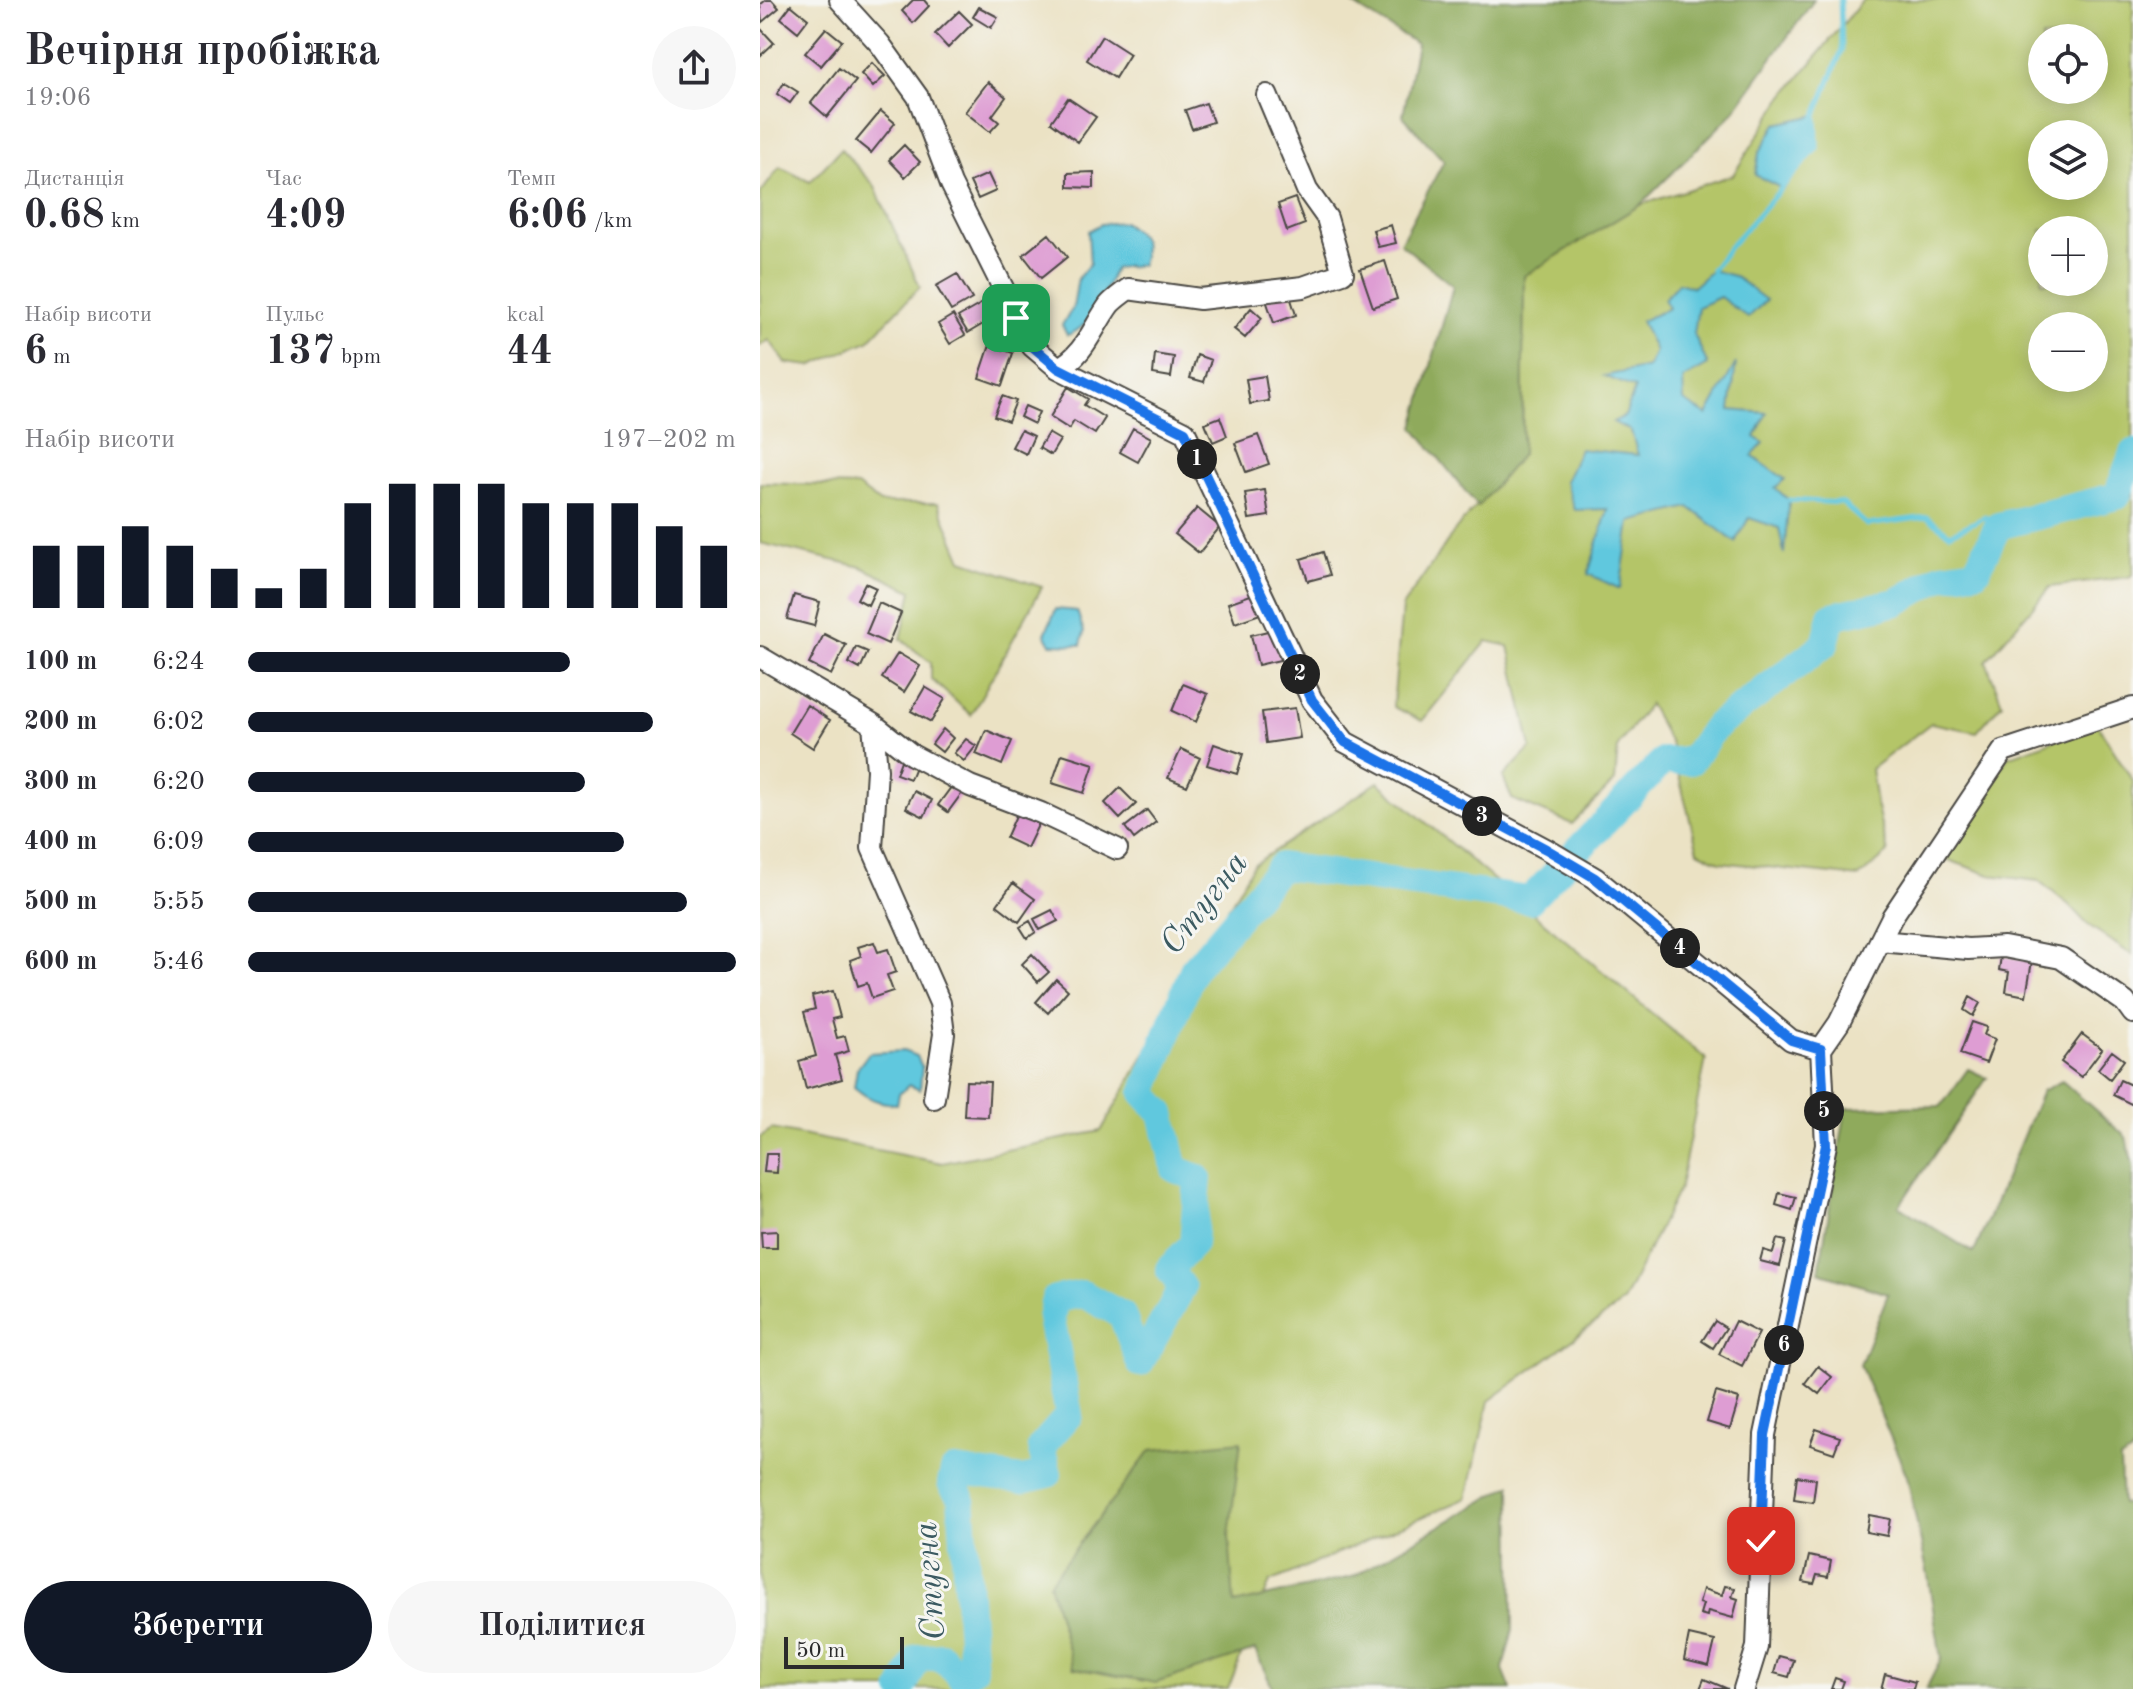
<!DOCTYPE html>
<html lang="uk">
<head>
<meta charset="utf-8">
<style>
	body { margin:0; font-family:"Old Standard TT",serif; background:#f7f7f7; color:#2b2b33; height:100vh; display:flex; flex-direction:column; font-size:30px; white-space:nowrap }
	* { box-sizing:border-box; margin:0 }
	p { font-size:26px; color:#7c7c81 }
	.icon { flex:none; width:44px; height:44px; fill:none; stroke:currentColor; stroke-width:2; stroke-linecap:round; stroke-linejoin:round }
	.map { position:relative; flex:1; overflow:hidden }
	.panel { display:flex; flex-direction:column; background:#fff; width:760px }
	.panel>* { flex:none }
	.buttons { position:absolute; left:1268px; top:24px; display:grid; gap:16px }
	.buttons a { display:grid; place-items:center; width:80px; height:80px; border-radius:50%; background:#fff; box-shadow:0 4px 20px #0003; font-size:40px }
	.scale { position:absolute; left:24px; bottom:20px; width:120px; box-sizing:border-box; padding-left:8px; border:4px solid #2b2b2b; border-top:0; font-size:22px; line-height:28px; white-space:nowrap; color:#2b2b2b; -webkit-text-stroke:6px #f6f6f2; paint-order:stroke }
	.pin { position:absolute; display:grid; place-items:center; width:68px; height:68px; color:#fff; margin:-34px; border-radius:16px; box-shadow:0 4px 12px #0006 }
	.km { position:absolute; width:40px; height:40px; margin:-20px; border-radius:50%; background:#222; color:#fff; font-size:22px; line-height:40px; text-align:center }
	.round { display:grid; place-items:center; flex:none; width:84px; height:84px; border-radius:42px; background:#f7f7f7 }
	.summary { display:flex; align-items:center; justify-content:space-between; height:136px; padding:0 24px }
	h1 { font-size:44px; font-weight:800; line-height:60px }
	.metrics { display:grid; grid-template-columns:repeat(3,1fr); gap:12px; height:136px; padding:8px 24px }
	.metrics div { display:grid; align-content:center }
	.metrics b { font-size:40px; font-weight:800 }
	.metrics small { font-size:22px; font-weight:400 }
	.metrics p { font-size:22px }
	.chart { height:224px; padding:16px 24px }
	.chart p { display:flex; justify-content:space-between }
	.chart svg { width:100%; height:144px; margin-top:8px; stroke:#111827; stroke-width:6 }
	.action { display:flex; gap:16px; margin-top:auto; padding:16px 24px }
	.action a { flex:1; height:92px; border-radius:48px; background:#111827; color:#fff; font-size:32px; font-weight:800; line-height:92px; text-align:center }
	.action a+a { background:#f7f7f7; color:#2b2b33 }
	ul { padding:0 24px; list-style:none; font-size:26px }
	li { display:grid; grid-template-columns:128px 96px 1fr; align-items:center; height:60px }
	li i { height:20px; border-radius:10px; background:#111827 }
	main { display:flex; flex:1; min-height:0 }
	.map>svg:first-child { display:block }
</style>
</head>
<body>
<main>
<section class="panel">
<div class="summary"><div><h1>Вечірня пробіжка</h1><p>19:06</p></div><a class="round"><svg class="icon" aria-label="share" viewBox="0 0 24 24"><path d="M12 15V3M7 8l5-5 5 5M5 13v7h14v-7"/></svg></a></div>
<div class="metrics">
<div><p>Дистанція</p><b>0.68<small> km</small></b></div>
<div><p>Час</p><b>4:09</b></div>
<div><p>Темп</p><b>6:06<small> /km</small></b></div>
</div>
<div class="metrics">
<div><p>Набір висоти</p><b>6<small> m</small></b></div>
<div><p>Пульс</p><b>137<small> bpm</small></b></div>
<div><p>kcal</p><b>44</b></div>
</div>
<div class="chart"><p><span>Набір висоти</span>197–202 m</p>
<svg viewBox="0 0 160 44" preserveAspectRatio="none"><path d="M5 44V25M15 44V25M25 44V19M35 44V25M45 44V32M55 44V38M65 44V32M75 44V12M85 44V6M95 44V6M105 44V6M115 44V12M125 44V12M135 44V12M145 44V19M155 44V25"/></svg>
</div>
<ul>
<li><b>100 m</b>6:24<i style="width:66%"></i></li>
<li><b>200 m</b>6:02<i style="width:83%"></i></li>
<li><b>300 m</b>6:20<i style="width:69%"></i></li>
<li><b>400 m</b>6:09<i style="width:77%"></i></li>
<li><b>500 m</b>5:55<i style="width:90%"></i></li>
<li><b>600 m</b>5:46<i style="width:100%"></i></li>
</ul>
<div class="action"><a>Зберегти</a><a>Поділитися</a></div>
</section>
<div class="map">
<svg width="1373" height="1689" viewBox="0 0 1373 1689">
	<rect width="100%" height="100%" fill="#f6f6f2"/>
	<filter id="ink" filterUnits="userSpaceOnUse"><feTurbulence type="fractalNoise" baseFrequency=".0125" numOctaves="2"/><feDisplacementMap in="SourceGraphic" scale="16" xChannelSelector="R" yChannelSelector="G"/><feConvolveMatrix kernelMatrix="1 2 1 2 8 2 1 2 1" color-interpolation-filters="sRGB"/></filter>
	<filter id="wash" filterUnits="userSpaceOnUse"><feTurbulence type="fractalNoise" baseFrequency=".006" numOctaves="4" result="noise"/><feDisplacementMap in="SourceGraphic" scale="32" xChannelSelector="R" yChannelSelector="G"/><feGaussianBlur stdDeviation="1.8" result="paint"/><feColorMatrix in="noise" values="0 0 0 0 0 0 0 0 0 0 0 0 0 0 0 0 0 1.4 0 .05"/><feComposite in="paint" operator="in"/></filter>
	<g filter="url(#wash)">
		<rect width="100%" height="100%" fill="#ebe2c4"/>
		<!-- green -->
		<path fill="#b4c568" stroke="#70784a" stroke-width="2" fill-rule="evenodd" d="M1103,0H1373V574L1369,577L1290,587L1226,661L1242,703L1217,732L1171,723L1111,769L1116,804L1128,853L1099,877L960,862L938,851L911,745L889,704L858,746L855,781L812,824L752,799L743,777L771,748L749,646L727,641L662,721L633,707L642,607L696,529L762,454L764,276L880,205L973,175L1023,97ZM1282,38H1334V90H1282ZM1282,134H1334V186H1282ZM1282,230H1334V282H1282ZM1282,326H1334V378H1282Z
			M81,149L114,185L160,287L108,341L51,366L26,363L9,340L0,346V194L20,167L50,182Z
			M0,483L97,486L120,503H178L202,560L282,587L211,715L171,679V663L141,639L152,591L102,567L0,543Z
			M1337,724L1373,781L1372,955L1327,924L1309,905L1279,881L1230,875L1183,858L1248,757Z
			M618,782L946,1059L920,1186L863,1302L729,1401L707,1498L510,1582L468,1689H0V1137L12,1129L182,1163L341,1131L493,865Z"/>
		<!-- forest -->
		<path fill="#8faa5c" stroke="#5d6a44" stroke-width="2" d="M586,0H1054L971,115L880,205L764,276L762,454L718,507L654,427L693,286L640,243L684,161L643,116L657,44Z
			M1208,1069L1227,1078L1139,1206L1214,1253L1282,1091L1302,1081L1366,1137L1373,1165V1452L1360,1460L1362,1504L1373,1503V1689H1166L1181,1659L1168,1576L1147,1476L1100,1365L1128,1294L1059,1272L1086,1108L1181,1106Z
			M481,1441L469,1536L474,1604L592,1577L751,1485L753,1629L743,1669L751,1689H513L495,1650L396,1683L313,1668L289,1583L391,1450Z"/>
		<!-- water -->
		<path fill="#61c8de" stroke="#467a84" stroke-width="2" d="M1056,115L1057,148L1023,189L995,175L999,153L1016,124Z
			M363,222C383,237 388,239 381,265L355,268C345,289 332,329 307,335L302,325L313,308L318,278L330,264L328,231L341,224Z
			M952,270L974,276L1006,300L988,318L960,297L938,307L934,334L948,365L923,379L924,401L947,415L976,363L970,410L1007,413L995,437L1004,443L992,456L1025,479L1015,488L1029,500L1024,554L1019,528L989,518L975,542L929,507L870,522L860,589L828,574L848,509L815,510L805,482L820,449L878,455L871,431L853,422L865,416L875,388L844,376L888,367L895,351L881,321L909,308L904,299L918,283L933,287Z
			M296,609L317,611L324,632L321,645L291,644L285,634Z
			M143,1051L157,1056L162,1067L160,1090L149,1085L139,1094L137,1104C118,1103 108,1099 94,1087L97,1069L109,1053Z"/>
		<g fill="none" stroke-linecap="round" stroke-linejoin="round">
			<!-- stream -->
			<path stroke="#61c8de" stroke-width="5" d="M952,270L970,246L1057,148L1056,115L1082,50L1080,0
				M1029,500L1082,503L1107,525L1167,517L1190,534L1225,517L1238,526"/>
			<!-- river -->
			<path stroke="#61c8de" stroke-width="28" d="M142,1689L158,1658L181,1656L202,1678L213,1669L201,1497L191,1483L194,1471L262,1480L288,1474L281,1447L309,1415L291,1318L295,1299L323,1294L362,1315L380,1363L422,1288L409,1269L433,1244L438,1178L415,1169L402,1113L384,1093L433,970L521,866L770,900L903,761H931L955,727L1065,644L1072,616L1137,602L1181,576L1216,571L1238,526L1357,496L1373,453"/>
		</g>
		<g id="blocks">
			<!-- building -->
			<path fill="#de9dd3" d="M6,0H12L19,8L2,22L0,5Z
				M153,0H164L169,6L153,23L142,11Z
				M31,5L48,19L38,32L21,18Z
				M219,7L238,17L231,28L213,17Z
				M199,11L212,24L188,48L175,34Z
				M0,28L14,43L0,56Z
				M66,28L82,41L61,66L45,53Z
				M342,36L370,54L355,78L327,60Z
				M112,63L125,76L113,87L101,74Z
				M79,68L96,81L67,117L51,103Z
				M228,82L246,97L232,116L239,122L230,132L205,112Z
				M24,83L38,92L30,103L17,94Z
				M308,98L336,117L318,142L291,122Z
				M446,103L453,122L432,129L425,110Z
				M121,111L135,123L111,153L96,141Z
				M144,145L160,162L145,177L129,160Z
				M334,172V188L308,187V173Z
				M228,174L236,191L218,199L210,182Z
				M535,198L545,224L527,231L518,204Z
				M631,225L636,243L618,247L613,230Z
				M289,234L307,257L281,278L263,255Z
				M625,261L637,299L613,307L600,269Z
				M197,274L212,299L191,311L176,286Z
				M529,293L536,315L514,323L506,300Z
				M226,301L235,317L208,333L198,317Z
				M491,308L502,318L485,338L474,329Z
				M193,315L205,335L190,344L178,324Z
				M230,345L253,353L242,386L219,378Z
				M395,354L414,357L411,377L393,374Z
				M437,355L451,360L444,382L430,378Z
				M505,376L509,401L490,404L486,379Z
				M308,387L328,399L324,405L345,418L335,434L314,421L309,429L290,417Z
				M242,396L256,401L248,421L234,416Z
				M265,406L279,412L274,424L260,417Z
				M460,417L467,436L453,442L445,423Z
				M373,428L391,438L378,462L360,452Z
				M261,430L274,436L266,454L252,447Z
				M288,433L300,440L291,455L279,448Z
				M498,435L509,464L486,472L475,443Z
				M505,490L509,516L489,519L485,493Z
				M437,508L460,527L439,553L415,534Z
				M563,552L570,575L548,581L541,559Z
				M105,583L116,588L108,605L97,599Z
				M496,593L503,613L475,623L468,603Z
				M34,595L60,602L54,626L27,619Z
				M119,603L141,613L128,644L106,634Z
				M512,630L520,660L498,665L491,635Z
				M64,634L86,645L71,675L49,664Z
				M96,647L108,652L100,669L89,663Z
				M138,653L160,666L144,692L122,678Z
				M423,684L448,694L436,722L412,711Z
				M165,687L185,699L171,722L151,711Z
				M47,705L70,720L53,748L30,733Z
				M535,708L540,738L506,743L502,712Z
				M183,729L193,738L182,752L172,744Z
				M226,730L252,741L242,765L216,754Z
				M206,739L216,746L204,761L194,753Z
				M454,744L483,754L477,774L447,765Z
				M421,749L440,758L427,786L408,778Z
				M302,754L334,764L324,793L292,783Z
				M142,758L156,764L150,779L136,774Z
				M192,786L202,793L188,812L178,805Z
				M360,788L376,804L360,819L345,803Z
				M154,791L172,800L164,817L146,808Z
				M387,810L396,822L374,839L365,827Z
				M258,811L280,821L267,848L246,838Z
				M253,883L275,899L259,922L237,905Z
				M292,910L298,921L280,930L274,919Z
				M270,921L276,932L267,938L260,927Z
				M114,942L118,952L128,949L136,972L127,975L133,991L112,998L107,983L98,986L90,960L101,956L98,947Z
				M272,954L289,972L278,982L262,964Z
				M1241,956L1272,961L1266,996L1246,992L1249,972L1239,970Z
				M296,979L308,990L288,1013L276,1002Z
				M73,991L80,1017L72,1019L77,1038L85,1036L89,1051L75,1055L82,1079L46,1089L39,1061L56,1056L44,1012L55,1009L52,996Z
				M1210,997L1220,1003L1213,1016L1204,1010Z
				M1212,1022L1227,1027L1224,1035L1235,1039L1226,1063L1200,1054Z
				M1322,1034L1342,1049L1321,1077L1301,1062Z
				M1352,1051L1364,1060L1350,1079L1338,1069Z
				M1360,1080L1373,1086V1105L1353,1095Z
				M206,1081L230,1082L228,1117L204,1116Z
				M6,1154H18L17,1173L4,1172Z
				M1019,1193L1036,1197L1032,1210L1016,1205Z
				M17,1231V1248H2L1,1232Z
				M1017,1239L1026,1241L1020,1266L1000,1261L1003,1250L1013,1253Z
				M955,1321L966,1328L953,1348L942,1341Z
				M975,1321L999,1333L982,1366L959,1354Z
				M1058,1366L1072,1377L1059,1394L1045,1383Z
				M956,1392L979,1399L970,1429L947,1422Z
				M1056,1429L1080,1437L1074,1453L1050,1445Z
				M1037,1476L1056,1479L1053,1502L1034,1499Z
				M1109,1515L1130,1519L1127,1536L1106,1532Z
				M1049,1556L1071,1561L1068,1577L1057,1575L1054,1584L1043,1582Z
				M965,1586L975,1588L972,1597L978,1599L973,1618L948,1611L947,1616L940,1614L943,1604L939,1603L943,1589L962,1595Z
				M929,1635L955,1641L949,1666L924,1660Z
				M1019,1656L1034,1660L1029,1677L1014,1673Z
				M1125,1674L1155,1682L1153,1689H1121Z
				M1075,1678L1084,1681L1081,1689H1071Z
				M944,1679L968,1689H940Z"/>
		</g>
	</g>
	<g filter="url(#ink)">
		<use href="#blocks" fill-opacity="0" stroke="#484642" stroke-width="2"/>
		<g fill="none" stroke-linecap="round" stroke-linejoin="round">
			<defs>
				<path id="minor" d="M80,0L120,44L158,97L191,184L272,346L298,368L425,432L552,700L585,742L786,849L835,878L1031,1040L1061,1049
					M298,368C324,356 333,327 349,305C354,299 362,294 368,289L440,299L543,287L583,273L567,218L547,190L507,95
					M0,657L113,724L117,770L112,848L180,1003L184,1034L174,1098
					M113,724L152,755L210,786L281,813L357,849
					M1120,941L1208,949L1244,947L1301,958L1365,1002L1373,1013
					M1061,1049L1079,1023L1132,917L1243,751L1373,708
					M984,1689L997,1647L1005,1435L1066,1145L1061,1049"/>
			</defs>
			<!-- minor casing -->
			<use href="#minor" stroke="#484642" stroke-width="24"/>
			<!-- minor -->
			<use href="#minor" stroke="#fff" stroke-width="20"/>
		</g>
	</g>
	<g fill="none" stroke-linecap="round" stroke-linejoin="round" filter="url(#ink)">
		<defs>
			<path id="route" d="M256,318L272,346L298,368L425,432L552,700L585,742L786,849L835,878L1031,1040L1061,1049L1066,1145L1005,1435L1001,1541"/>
		</defs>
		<!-- route casing -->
		<use href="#route" stroke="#fff" stroke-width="16"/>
		<!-- route -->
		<use href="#route" stroke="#1a73e8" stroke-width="10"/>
	</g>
	<g text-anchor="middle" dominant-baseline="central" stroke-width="6" stroke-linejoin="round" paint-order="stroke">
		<!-- water labels -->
		<g font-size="34" font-style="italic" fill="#3b5a61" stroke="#f6f6f2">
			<text transform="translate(445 904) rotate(-52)">Стугна</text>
			<text transform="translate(171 1581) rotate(-94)">Стугна</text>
		</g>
	</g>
</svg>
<div class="buttons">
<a><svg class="icon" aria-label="locate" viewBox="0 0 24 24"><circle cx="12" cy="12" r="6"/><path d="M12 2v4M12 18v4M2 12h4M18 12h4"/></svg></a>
<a><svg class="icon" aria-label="layers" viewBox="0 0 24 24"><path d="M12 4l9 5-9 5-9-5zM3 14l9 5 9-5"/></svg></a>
<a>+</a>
<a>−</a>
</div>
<div class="scale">50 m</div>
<div class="pin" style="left:256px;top:318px;background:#1e9e55"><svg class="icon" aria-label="arrive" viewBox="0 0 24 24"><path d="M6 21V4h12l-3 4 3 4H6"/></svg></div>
<div class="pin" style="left:1001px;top:1541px;background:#d93025"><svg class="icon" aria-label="check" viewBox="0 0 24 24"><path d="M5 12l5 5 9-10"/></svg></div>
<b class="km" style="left:437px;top:459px">1</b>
<b class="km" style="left:540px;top:674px">2</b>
<b class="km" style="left:722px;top:816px">3</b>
<b class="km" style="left:920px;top:948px">4</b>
<b class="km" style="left:1064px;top:1111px">5</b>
<b class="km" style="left:1024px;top:1345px">6</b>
</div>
</main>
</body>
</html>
